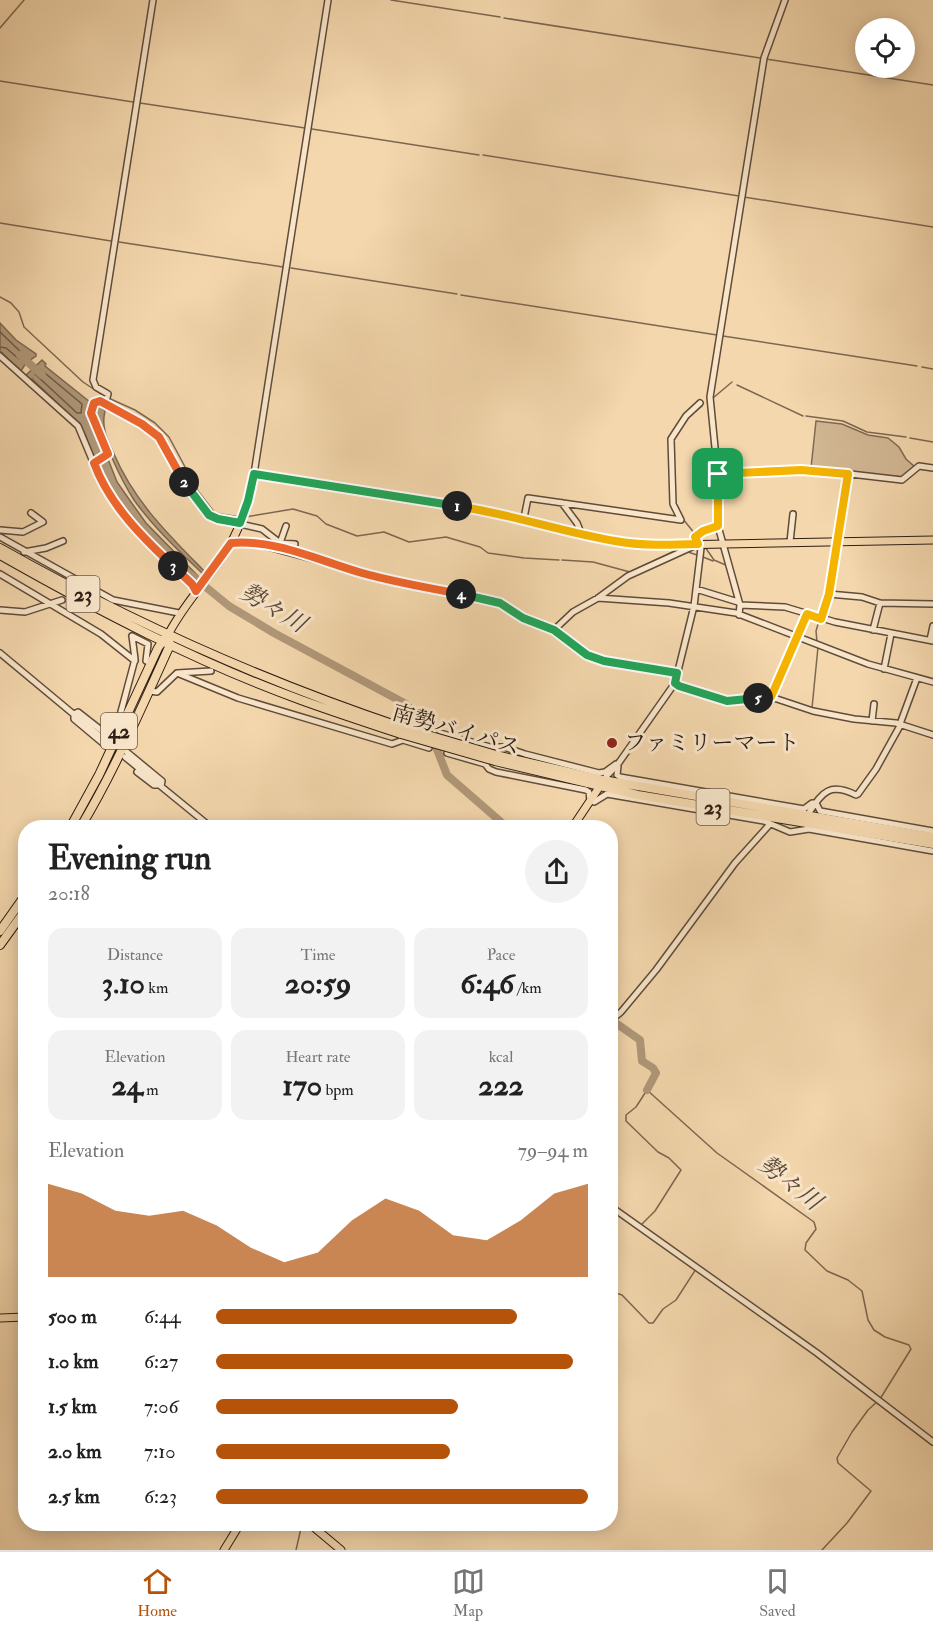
<!DOCTYPE html>
<html lang="en">
<head>
<meta charset="utf-8">
<style>
	body { margin:0; font-family:"IM FELL Double Pica","Noto Serif JP",serif; background:#f2f2f2; color:#222; height:100vh; display:flex; flex-direction:column; font-size:22px; white-space:nowrap }
	* { box-sizing:border-box; margin:0 }
	p { font-size:20px; color:#767676 }
	.icon { flex:none; width:33px; height:33px; fill:none; stroke:currentColor; stroke-width:2; stroke-linecap:round; stroke-linejoin:round }
	.map { position:relative; flex:1; overflow:hidden }
	.panel { position:absolute; left:18px; top:820px; width:600px; height:711px; display:flex; flex-direction:column; background:#fff; border-radius:24px; box-shadow:0 3px 15px #0003 }
	.panel>* { flex:none }
	.buttons { position:absolute; left:855px; top:18px; display:grid; gap:12px }
	.buttons a { display:grid; place-items:center; width:60px; height:60px; border-radius:50%; background:#fff; box-shadow:0 3px 15px #0003; font-size:30px }
	.pin { position:absolute; display:grid; place-items:center; width:51px; height:51px; color:#fff; margin:-26px; border-radius:12px; box-shadow:0 3px 9px #0006 }
	.km { position:absolute; width:30px; height:30px; margin:-15px; border-radius:50%; background:#222; color:#fff; font-size:16px; line-height:30px; text-align:center }
	.round { display:grid; place-items:center; flex:none; width:63px; height:63px; border-radius:32px; background:#f2f2f2 }
	.headline { display:flex; align-items:center; justify-content:space-between; height:102px; padding:0 30px }
	h1 { font-size:33px; font-weight:800; line-height:45px }
	.figures { display:grid; grid-template-columns:repeat(3,1fr); gap:9px; height:102px; padding:6px 30px }
	.figures div { display:grid; align-content:center; border-radius:15px; background:#f2f2f2; text-align:center }
	.figures b { font-size:30px; font-weight:800 }
	.figures small { font-size:16px; font-weight:400 }
	.figures p { font-size:16px }
	.chart { height:168px; padding:12px 30px }
	.chart p { display:flex; justify-content:space-between }
	.chart svg { width:100%; height:108px; margin-top:6px; fill:#b45309; opacity:.7 }
	ul { padding:0 30px; list-style:none; font-size:20px }
	li { display:grid; grid-template-columns:96px 72px 1fr; align-items:center; height:45px }
	li i { height:15px; border-radius:8px; background:#b45309 }
	.menu { display:flex; justify-content:space-around; align-items:center; height:84px; border-top:2px solid #e0e0e0; background:#fff; font-size:16px; color:#767676 }
	.menu a { display:grid; justify-items:center; gap:3px }
	.menu .active { color:#b45309 }
	.map>svg:first-child { display:block }
</style>
</head>
<body>
<div class="map">
<svg width="933" height="1550" viewBox="0 0 933 1550">
	<rect width="100%" height="100%" fill="#f4d7ad"/>
	<filter id="stains"><feTurbulence type="fractalNoise" baseFrequency=".00333" numOctaves="4"/><feColorMatrix values="0 0 0 0 .2 0 0 0 0 .09 0 0 0 0 .02 0 0 0 .5 -.17"/></filter>
	<radialGradient id="worn" r=".72"><stop offset=".6" stop-color="#630" stop-opacity="0"/><stop offset="1" stop-color="#630" stop-opacity=".3"/></radialGradient>
	<!-- green -->
	<path fill="#d2b793" stroke="#806a54" stroke-width="1.5" d="M816,421L842,424L868,435L888,438L899,447L906,459L915,467L902,477L811,468Z"/>
	<!-- water -->
	<path fill="#b09879" stroke="#7c6751" stroke-width="1.5" d="M0,323L16,340L36,354V356L26,363L21,371C13,366 8,358 0,351Z
		M42,360L46,364L45,366L90,402V406H100L105,411C101,427 107,439 114,454C135,503 170,536 206,573L204,575C180,552 154,528 134,500C116,472 105,441 93,410L88,408L117,482L131,502L146,523L201,579L197,584L137,527L102,479L84,432L72,417L32,379L29,381L25,376Z"/>
	<g fill="none" stroke-linecap="round" stroke-linejoin="round">
		<!-- shore -->
		<path stroke="#6e5a46" stroke-width="1.5" d="M0,332L23,354L24,357L19,359L6,348L0,347
			M36,369H40L82,404L81,413H77L35,374Z"/>
		<!-- stream -->
		<path stroke="#7c6751" stroke-width="1.5" d="M391,0L500,17
			M504,18L760,58
			M0,28L24,0
			M766,59L933,85
			M0,81L133,102
			M140,103L305,128
			M312,129L479,155
			M483,155L739,196
			M744,197L933,227
			M0,223L111,241
			M119,242L283,267
			M291,268L457,294
			M461,295L717,335
			M0,297L11,303L19,312L24,327L83,382L104,396L135,410L155,423L169,437L198,491L215,513L240,517
			M723,336L917,366
			M922,367L933,369
			M737,385L803,416
			M713,398L732,382
			M696,411L702,406
			M806,416L843,421L867,432L906,437
			M910,438L933,442
			M245,517L293,509L317,516L326,524L357,536L384,532L409,542L446,537L480,547L488,553L524,558L559,560
			M683,519L695,534
			M705,547L714,560L728,566
			M688,552L697,555
			M703,557L713,561
			M562,560L593,562L630,572L681,548
			M817,642L816,631L819,621
			M812,708L818,647
			M641,1225L655,1211L681,1170L669,1158L658,1152L626,1121V1115L636,1107L647,1090L717,1153L814,1222L816,1229L806,1243L805,1250L827,1271L848,1280L862,1291L868,1320L874,1330L885,1337L909,1345L911,1349L880,1399L868,1410L852,1432L837,1458L838,1463L871,1491L847,1523L822,1550
			M610,1291L622,1295L649,1323H653L663,1309L676,1300L696,1269
			M296,1550L302,1524"/>
		<!-- river -->
		<path stroke="#b09879" stroke-width="8" d="M20,355L42,375
			M190,574L229,606L274,633L406,704L429,729L447,775L508,828
			M610,1019L640,1040L642,1061L653,1068L656,1073L647,1090"/>
		<defs>
			<path id="minor" d="M0,356L78,426L101,481L131,524L192,583L196,591
				M101,402L142,424L159,437L192,495L209,515L218,519L262,529L280,543L278,549
				M94,463L108,454L91,409L94,403L106,401L108,394L96,387L93,380L153,0
				M254,474L328,0
				M718,474L816,470L902,480L919,466L933,468
				M562,503L577,523L581,533
				M524,518L528,498L681,520L673,504L671,439L686,416L700,403
				M286,526L280,543L295,544
				M0,530L23,532L43,522L31,513
				M0,537L113,600L179,613
				M790,542L793,514
				M231,543H254L391,580L500,603L523,618L554,630L587,655L604,661L677,673
				M24,552L46,548L63,541
				M0,574L101,634L135,661
				M696,589L738,602
				M829,594L862,597L880,603L933,604
				M598,598L669,603L736,613L868,664L933,682
				M740,605L785,607L835,622L933,641
				M0,610L25,612L62,600
				M739,615L740,605L718,526L719,488L710,397L764,58L785,0
				M821,619L829,594L848,474
				M554,630L573,612L598,598L628,576L694,546
				M873,630L880,603
				M132,636L148,644L146,661L151,663
				M930,640L933,626
				M0,653L107,742
				M884,669L891,634
				M177,673L211,671
				M675,683L727,701L752,697H771L813,711L854,719L896,723L933,735
				M149,691L157,692L177,673L238,698L392,744L403,740L429,748
				M771,697L807,614
				M74,714V719L111,750
				M74,714L78,712L115,741
				M872,721L874,704
				M900,724L917,678
				M121,727L118,723L135,659L132,636
				M440,733L490,747H504L525,754L599,773L605,772L616,764L618,766L617,775L620,777L804,809L812,803H816
				M122,748L162,781L161,786
				M447,753L485,764L489,769L496,772L586,790L589,792L590,800L594,802L607,794L764,821L790,832L809,829L933,851
				M125,757L212,828
				M137,772L154,785H159
				M603,780L618,764L675,683L694,606L701,548L695,537L703,531L718,526
				M816,803L820,811L933,831
				M806,817C822,794 827,781 856,795L858,794L876,769L901,724
				M610,1021L621,1012L656,970L735,863L770,824
				M610,1206L817,1353L933,1442"/>
			<path id="major" d="M168,635C184,603 210,578 228,548C242,525 249,499 254,474L480,509L616,542L674,545L933,540
				M572,828L602,783
				M0,1318L26,1317
				M310,1524L341,1550
				M224,1550L240,1524"/>
			<path id="highway" d="M0,548C129,621 263,681 404,728
				M0,555C97,610 196,662 301,700C334,712 368,723 401,734
				M496,755L603,780L933,837
				M495,761L638,795L933,844
				M70,828L99,775L158,648L165,638
				M80,828C115,770 142,706 170,645L169,640
				M0,931L26,894
				M0,945L26,909"/>
		</defs>
		<!-- minor casing -->
		<use href="#minor" stroke="#5f4c3a" stroke-width="8"/>
		<!-- major casing -->
		<use href="#major" stroke="#2d1d14" stroke-width="9"/>
		<!-- highway casing -->
		<use href="#highway" stroke="#2d1d14" stroke-width="10"/>
		<!-- minor -->
		<use href="#minor" stroke="#f8e5ca" stroke-width="5"/>
		<!-- major -->
		<use href="#major" stroke="#f4d7ad" stroke-width="7"/>
		<!-- highway -->
		<use href="#highway" stroke="#f4d7ad" stroke-width="8"/>
		<defs>
			<path id="highway-bridge" d="M404,728L496,755
				M401,734L495,761"/>
		</defs>
		<!-- highway-bridge casing -->
		<use href="#highway-bridge" stroke="#2d1d14" stroke-width="10" stroke-linecap="butt"/>
		<!-- highway-bridge -->
		<use href="#highway-bridge" stroke="#f4d7ad" stroke-width="8"/>
	</g>
	<g fill="none" stroke-linecap="round" stroke-linejoin="round">
		<defs>
			<path id="split-1" d="M457,506C511,514 562,532 615,541C642,546 671,545 698,544L695,537L703,531L718,526V474"/>
			<path id="split-2" d="M184,482L209,515L218,519L240,523L248,501L254,474L457,506"/>
			<path id="split-3" d="M173,566C142,537 109,504 94,463L108,454L91,413L94,403L100,401L142,424L159,437L184,482"/>
			<path id="split-4" d="M173,566L192,584L196,591L231,543C275,539 320,561 362,573C394,582 428,588 461,594"/>
			<path id="split-5" d="M461,594L500,603L523,618L554,630L587,655L604,661L677,673L675,683L679,686L727,701L758,698"/>
			<path id="split-6" d="M718,474L801,470L848,474L829,594L821,619L807,614L771,697L758,698"/>
		</defs>
		<!-- split-1 casing -->
		<use href="#split-1" stroke="#fff" stroke-width="12"/>
		<!-- split-2 casing -->
		<use href="#split-2" stroke="#fff" stroke-width="12"/>
		<!-- split-3 casing -->
		<use href="#split-3" stroke="#fff" stroke-width="12"/>
		<!-- split-4 casing -->
		<use href="#split-4" stroke="#fff" stroke-width="12"/>
		<!-- split-5 casing -->
		<use href="#split-5" stroke="#fff" stroke-width="12"/>
		<!-- split-6 casing -->
		<use href="#split-6" stroke="#fff" stroke-width="12"/>
		<!-- split-1 -->
		<use href="#split-1" stroke="#f5b400" stroke-width="8"/>
		<!-- split-2 -->
		<use href="#split-2" stroke="#22a559" stroke-width="8"/>
		<!-- split-3 -->
		<use href="#split-3" stroke="#f0652b" stroke-width="8"/>
		<!-- split-4 -->
		<use href="#split-4" stroke="#f0652b" stroke-width="8"/>
		<!-- split-5 -->
		<use href="#split-5" stroke="#22a559" stroke-width="8"/>
		<!-- split-6 -->
		<use href="#split-6" stroke="#f5b400" stroke-width="8"/>
	</g>
	<!-- markers -->
	<circle fill="#8f2418" stroke="#f8e5ca" stroke-width="2" cx="612" cy="743" r="6"/>
	<g text-anchor="middle" dominant-baseline="central" stroke-width="6" stroke-linejoin="round" paint-order="stroke">
		<!-- shield labels -->
		<g fill="#f8e5ca" stroke="#6a594b" stroke-width="1.5">
			<rect x="66.5" y="576" width="33" height="36" rx="4.5"/>
			<rect x="101" y="713" width="36" height="36" rx="4.5"/>
			<rect x="696.5" y="789" width="33" height="36" rx="4.5"/>
		</g>
		<g font-size="21" font-weight="bold" fill="#2d1d14">
			<text x="83" y="594">23</text>
			<text x="119" y="731">42</text>
			<text x="713" y="807">23</text>
		</g>
		<!-- street labels -->
		<g font-size="22" fill="#2d1d14" stroke="#f8e5ca">
			<text transform="translate(456 730) rotate(16)">南勢バイパス</text>
		</g>
		<!-- poi labels -->
		<g font-size="22" fill="#2d1d14" stroke="#f8e5ca" text-anchor="start">
			<text x="624" y="743">ファミリーマート</text>
		</g>
		<!-- water labels -->
		<g font-size="24" font-style="italic" fill="#5b4837" stroke="#f8e5ca">
			<text transform="translate(273 608) rotate(31)">勢々川</text>
			<text transform="translate(790 1183) rotate(38)">勢々川</text>
		</g>
	</g>
	<rect width="100%" height="100%" filter="url(#stains)"/>
	<rect width="100%" height="100%" fill="url(#worn)"/>
</svg>
<div class="buttons">
<a><svg class="icon" aria-label="locate" viewBox="0 0 24 24"><circle cx="12" cy="12" r="6"/><path d="M12 2v4M12 18v4M2 12h4M18 12h4"/></svg></a>
</div>
<div class="pin" style="left:718px;top:474px;background:#1e9e55"><svg class="icon" aria-label="arrive" viewBox="0 0 24 24"><path d="M6 21V4h12l-3 4 3 4H6"/></svg></div>
<b class="km" style="left:457px;top:506px">1</b>
<b class="km" style="left:184px;top:482px">2</b>
<b class="km" style="left:173px;top:566px">3</b>
<b class="km" style="left:461px;top:594px">4</b>
<b class="km" style="left:758px;top:698px">5</b>
<section class="panel">
<div class="headline"><div><h1>Evening run</h1><p>20:18</p></div><a class="round"><svg class="icon" aria-label="share" viewBox="0 0 24 24"><path d="M12 15V3M7 8l5-5 5 5M5 13v7h14v-7"/></svg></a></div>
<div class="figures">
<div><p>Distance</p><b>3.10<small> km</small></b></div>
<div><p>Time</p><b>20:59</b></div>
<div><p>Pace</p><b>6:46<small> /km</small></b></div>
</div>
<div class="figures">
<div><p>Elevation</p><b>24<small> m</small></b></div>
<div><p>Heart rate</p><b>170<small> bpm</small></b></div>
<div><p>kcal</p><b>222</b></div>
</div>
<div class="chart"><p><span>Elevation</span>79–94 m</p>
<svg viewBox="0 0 160 44" preserveAspectRatio="none"><path d="M0 44V6L10 10L20 17L30 19L40 17L50 23L60 32L70 38L80 34L90 21L100 12L110 17L120 27L130 29L140 21L150 10L160 6V44z"/></svg>
</div>
<ul>
<li><b>500 m</b>6:44<i style="width:81%"></i></li>
<li><b>1.0 km</b>6:27<i style="width:96%"></i></li>
<li><b>1.5 km</b>7:06<i style="width:65%"></i></li>
<li><b>2.0 km</b>7:10<i style="width:63%"></i></li>
<li><b>2.5 km</b>6:23<i style="width:100%"></i></li>
</ul>
</section>
</div>
<nav class="menu">
<a class="active"><svg class="icon" aria-label="home" viewBox="0 0 24 24"><path d="M3 11l9-7 9 7M6 9v11h12V9"/></svg>Home</a>
<a><svg class="icon" aria-label="map" viewBox="0 0 24 24"><path d="M3 6l6-2 6 2 6-2v14l-6 2-6-2-6 2zM9 4v14M15 6v14"/></svg>Map</a>
<a><svg class="icon" aria-label="saved" viewBox="0 0 24 24"><path d="M7 4h10v16l-5-4-5 4z"/></svg>Saved</a>
</nav>
</body>
</html>
